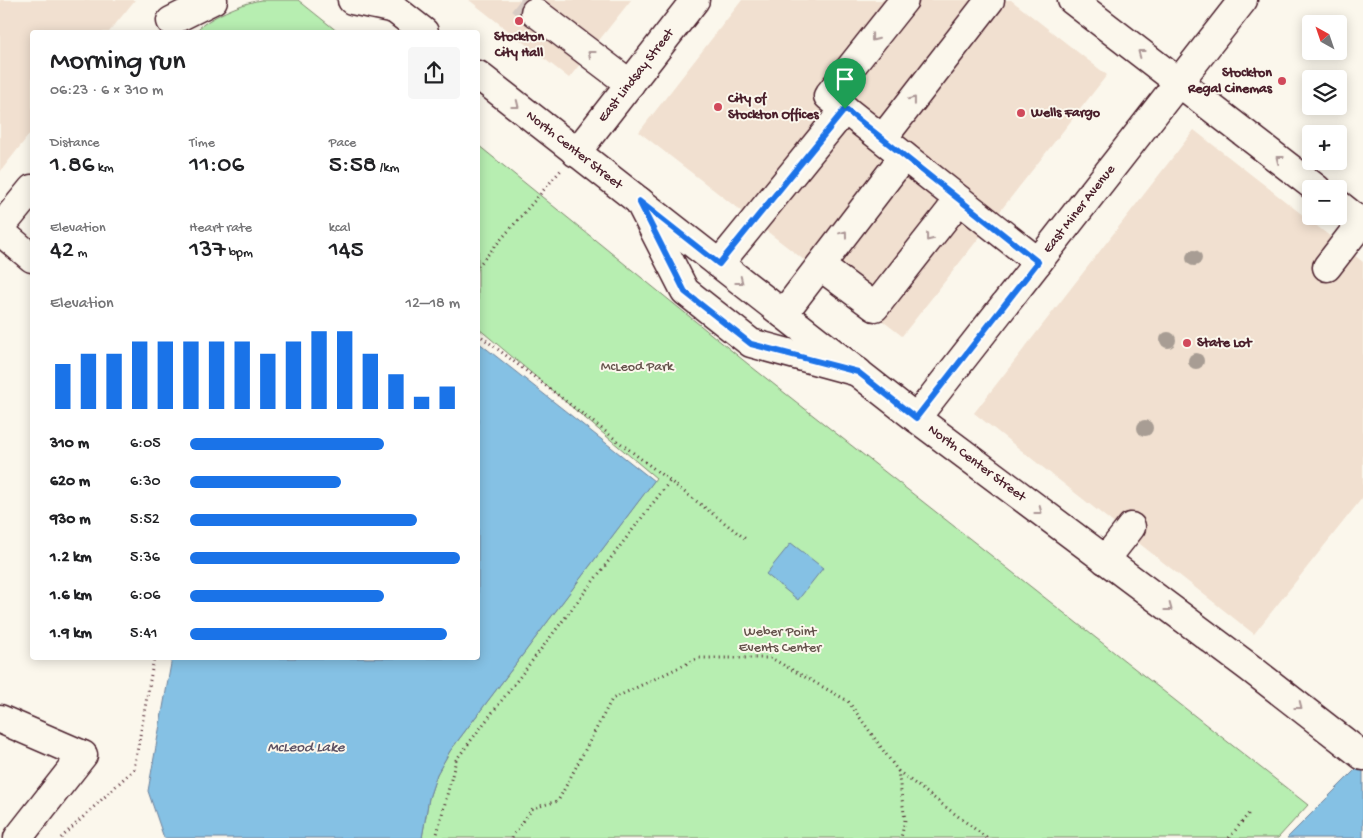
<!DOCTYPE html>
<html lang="en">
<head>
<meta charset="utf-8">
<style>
	body { margin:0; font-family:"Gochi Hand",sans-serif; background:#f6f6f6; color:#202124; height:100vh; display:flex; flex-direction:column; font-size:19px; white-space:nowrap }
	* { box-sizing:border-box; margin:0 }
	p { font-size:16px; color:#757577 }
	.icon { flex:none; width:28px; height:28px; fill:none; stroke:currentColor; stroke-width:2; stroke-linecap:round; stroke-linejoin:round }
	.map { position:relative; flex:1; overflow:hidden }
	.sheet { position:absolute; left:30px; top:30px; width:450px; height:630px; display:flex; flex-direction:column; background:#fff; border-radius:5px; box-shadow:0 2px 12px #0003 }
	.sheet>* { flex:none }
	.needle { width:32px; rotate:320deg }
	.controls { position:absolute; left:1302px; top:15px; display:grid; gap:10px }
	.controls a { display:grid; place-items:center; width:45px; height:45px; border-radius:5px; background:#fff; box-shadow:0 2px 12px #0003; font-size:25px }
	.pin { position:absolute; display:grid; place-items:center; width:42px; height:42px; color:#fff; margin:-51px -21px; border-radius:50% 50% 50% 0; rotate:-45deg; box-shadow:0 0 5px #0007 }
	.pin .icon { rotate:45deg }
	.round { display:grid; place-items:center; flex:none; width:52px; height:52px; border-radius:5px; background:#f6f6f6 }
	.head { display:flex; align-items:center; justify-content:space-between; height:85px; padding:0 20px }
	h1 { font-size:28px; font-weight:600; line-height:38px }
	.stats { display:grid; grid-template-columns:repeat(3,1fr); gap:8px; height:85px; padding:5px 20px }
	.stats div { display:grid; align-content:center }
	.stats b { font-size:25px; font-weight:600 }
	.stats small { font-size:14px; font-weight:400 }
	.stats p { font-size:14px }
	.chart { height:140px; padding:10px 20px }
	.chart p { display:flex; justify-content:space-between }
	.chart svg { width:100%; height:90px; margin-top:5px; stroke:#1a73e8; stroke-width:6 }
	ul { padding:0 20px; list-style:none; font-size:16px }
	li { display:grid; grid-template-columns:80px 60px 1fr; align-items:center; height:38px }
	li i { height:12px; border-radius:6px; background:#1a73e8 }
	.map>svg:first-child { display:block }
</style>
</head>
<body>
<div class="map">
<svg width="1363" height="838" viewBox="0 0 1363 838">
	<rect width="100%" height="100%" fill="#fbf7ec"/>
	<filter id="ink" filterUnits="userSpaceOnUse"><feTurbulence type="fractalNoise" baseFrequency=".02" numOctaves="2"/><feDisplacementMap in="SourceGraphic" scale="10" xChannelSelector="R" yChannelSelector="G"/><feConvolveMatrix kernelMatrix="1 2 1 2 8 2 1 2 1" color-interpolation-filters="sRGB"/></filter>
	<g filter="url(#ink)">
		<!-- built -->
		<path fill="#f1e0d0" d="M0,0H135L109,32H32V131L0,172Z
			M469,0H631L569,78Z
			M742,0H1011L1107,75L902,336L639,132Z
			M1194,130L1363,262V497L1254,634L974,413Z"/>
		<!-- green -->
		<path fill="#b7eeb1" stroke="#80866e" d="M261,0H298L338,32H195C207,18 242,3 261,0Z
			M478,145L748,364L1308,805L1278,838H422L429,798L437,774L450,751L656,478L478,328Z"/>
		<!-- water -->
		<path fill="#85c1e4" stroke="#6d809a" d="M478,342L654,481L450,751L437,774L429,798L422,838H164L148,791L172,658H478Z
			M791,543L823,568L798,600L766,574Z
			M1363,762V838H1287Z"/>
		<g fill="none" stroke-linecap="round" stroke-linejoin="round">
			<!-- minor-tunnel -->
			<path stroke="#d8ccc5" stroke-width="28" stroke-dasharray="28 14" stroke-linecap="butt" d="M520,0L535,12"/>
			<defs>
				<g id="minor">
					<path d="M904,0L828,96L1038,262"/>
					<path d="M535,12L630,84"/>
					<path d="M883,138L990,0"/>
					<path id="s1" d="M576,153L695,0"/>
					<path d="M639,201L685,291L751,343L858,372"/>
					<path d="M0,228L32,189"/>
					<path d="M0,231L32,258"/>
					<path d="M719,264L845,109"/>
					<path d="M820,266L875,307L959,200"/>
					<path d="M1327,267L1361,223"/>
					<path d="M783,314L904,156"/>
					<path d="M1105,560L1131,527"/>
					<path d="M0,719L83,755L18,838"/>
				</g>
				<g id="major">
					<path d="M352,0L395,9"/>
					<path d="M383,0L424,32"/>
					<path d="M1072,0L1317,189"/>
					<path d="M171,21L213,0"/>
					<path id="s2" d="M478,75L916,418L1250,668L1363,756"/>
					<path d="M1339,205L1363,224"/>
					<path id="s3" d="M916,418L1243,0"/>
				</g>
			</defs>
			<!-- minor casing -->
			<use href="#minor" stroke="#4a1f2b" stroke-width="31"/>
			<!-- major casing -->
			<use href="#major" stroke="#4a1f2b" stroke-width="31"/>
			<!-- path -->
			<path stroke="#4a1f2b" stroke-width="3" stroke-dasharray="1 4" stroke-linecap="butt" d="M478,266L561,170
				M478,334L747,540
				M898,771L987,838
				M61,838L134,769L154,658
				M436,838L456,760L670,481
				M512,838L515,832L533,808L558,801L612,699L699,658H771L848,701L898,771L905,820L901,838
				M1229,838L1250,812"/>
			<!-- minor -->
			<use href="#minor" stroke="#fbf7ec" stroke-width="28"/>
			<!-- major -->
			<use href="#major" stroke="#fbf7ec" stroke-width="28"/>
		</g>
		<!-- trees -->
		<g fill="#a89d94">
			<circle cx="1194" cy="258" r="8"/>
			<circle cx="1168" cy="340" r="8"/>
			<circle cx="1196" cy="361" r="8"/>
			<circle cx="1145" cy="428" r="8"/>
		</g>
		<!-- one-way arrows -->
		<defs><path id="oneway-chevron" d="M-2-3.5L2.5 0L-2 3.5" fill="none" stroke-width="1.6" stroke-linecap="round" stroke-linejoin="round" transform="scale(1.25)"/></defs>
		<g stroke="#ab9695">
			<use href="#oneway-chevron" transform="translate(874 38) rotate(128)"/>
			<use href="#oneway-chevron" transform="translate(1141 53) rotate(-143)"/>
			<use href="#oneway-chevron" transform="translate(591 54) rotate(-143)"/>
			<use href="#oneway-chevron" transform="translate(913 100) rotate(-52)"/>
			<use href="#oneway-chevron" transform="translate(516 105) rotate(38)"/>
			<use href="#oneway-chevron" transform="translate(1279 159) rotate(-142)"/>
			<use href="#oneway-chevron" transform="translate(844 234) rotate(-53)"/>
			<use href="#oneway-chevron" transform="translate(929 238) rotate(128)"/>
			<use href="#oneway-chevron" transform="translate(740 281) rotate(38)"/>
			<use href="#oneway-chevron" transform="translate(1039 511) rotate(37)"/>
			<use href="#oneway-chevron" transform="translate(1169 608) rotate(37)"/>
			<use href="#oneway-chevron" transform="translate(1299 706) rotate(38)"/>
		</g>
	</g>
	<g fill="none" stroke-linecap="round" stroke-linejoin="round" filter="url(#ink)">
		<defs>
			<path id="route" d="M845,109L1038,262L916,418L858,372L751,344L685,292L639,201L719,264Z"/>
		</defs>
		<!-- route casing -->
		<use href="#route" stroke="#fff" stroke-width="10"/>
		<!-- route -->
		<use href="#route" stroke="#1a73e8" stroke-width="6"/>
	</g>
	<!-- markers -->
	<g fill="#d1495b" stroke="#fbf7ec" stroke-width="2">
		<circle cx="519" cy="21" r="5"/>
		<circle cx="1282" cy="81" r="5"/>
		<circle cx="718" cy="107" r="5"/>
		<circle cx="1021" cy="113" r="5"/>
		<circle cx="1187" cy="343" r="5"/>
	</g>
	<g text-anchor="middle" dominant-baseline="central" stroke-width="4" stroke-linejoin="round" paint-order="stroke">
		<!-- poi labels -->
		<g font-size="14" font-weight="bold" fill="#4a1f2b" stroke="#fbf7ec" text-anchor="start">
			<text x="519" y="37" text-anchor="middle">Stockton<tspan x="519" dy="16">City Hall</tspan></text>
			<text x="1272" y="73" text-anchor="end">Stockton<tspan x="1272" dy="16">Regal Cinemas</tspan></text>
			<text x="728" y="99">City of<tspan x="728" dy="16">Stockton Offices</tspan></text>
			<text x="1031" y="113">Wells Fargo</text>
			<text x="1197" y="343">State Lot</text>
		</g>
		<!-- street labels -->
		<g font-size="14" fill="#4a1f2b" stroke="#fbf7ec">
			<text stroke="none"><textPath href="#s1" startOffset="98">East Lindsay Street</textPath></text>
			<text stroke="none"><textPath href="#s2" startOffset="122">North Center Street</textPath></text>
			<text stroke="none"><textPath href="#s3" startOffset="265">East Miner Avenue</textPath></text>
			<text stroke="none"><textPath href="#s2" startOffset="632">North Center Street</textPath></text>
		</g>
		<!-- park labels -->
		<g font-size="14" fill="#65534c" stroke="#fbf7ec">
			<text x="637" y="367">McLeod Park</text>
			<text x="780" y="632">Weber Point<tspan x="780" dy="16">Events Center</tspan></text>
		</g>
		<!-- water labels -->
		<g font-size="15" font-style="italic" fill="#5c5062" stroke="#fbf7ec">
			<text x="306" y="748">McLeod Lake</text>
		</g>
	</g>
</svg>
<div class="controls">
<a><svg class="needle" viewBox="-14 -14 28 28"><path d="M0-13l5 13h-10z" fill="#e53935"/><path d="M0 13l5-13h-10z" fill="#757577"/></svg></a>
<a><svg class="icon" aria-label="layers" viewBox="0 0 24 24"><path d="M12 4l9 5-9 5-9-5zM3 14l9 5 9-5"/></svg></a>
<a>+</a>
<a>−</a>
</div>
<div class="pin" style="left:845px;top:109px;background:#1e9e55"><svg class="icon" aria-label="arrive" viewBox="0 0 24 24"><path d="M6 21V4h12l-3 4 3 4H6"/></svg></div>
<section class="sheet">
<div class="head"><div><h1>Morning run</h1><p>06:23 · 6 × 310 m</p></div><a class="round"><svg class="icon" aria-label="share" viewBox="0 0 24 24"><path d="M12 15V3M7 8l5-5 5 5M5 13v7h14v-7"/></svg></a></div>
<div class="stats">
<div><p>Distance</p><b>1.86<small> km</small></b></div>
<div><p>Time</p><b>11:06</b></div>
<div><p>Pace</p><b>5:58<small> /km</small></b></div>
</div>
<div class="stats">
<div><p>Elevation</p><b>42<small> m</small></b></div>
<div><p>Heart rate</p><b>137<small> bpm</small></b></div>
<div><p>kcal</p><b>145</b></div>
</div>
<div class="chart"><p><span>Elevation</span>12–18 m</p>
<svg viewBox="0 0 160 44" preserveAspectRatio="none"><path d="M5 44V22M15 44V17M25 44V17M35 44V11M45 44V11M55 44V11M65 44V11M75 44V11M85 44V17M95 44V11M105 44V6M115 44V6M125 44V17M135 44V27M145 44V38M155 44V33"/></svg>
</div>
<ul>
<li><b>310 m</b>6:05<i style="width:72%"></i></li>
<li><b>620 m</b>6:30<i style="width:56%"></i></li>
<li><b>930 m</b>5:52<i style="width:84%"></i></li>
<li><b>1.2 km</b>5:36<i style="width:100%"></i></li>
<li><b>1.6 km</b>6:06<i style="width:72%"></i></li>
<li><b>1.9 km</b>5:41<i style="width:95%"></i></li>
</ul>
</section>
</div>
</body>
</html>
